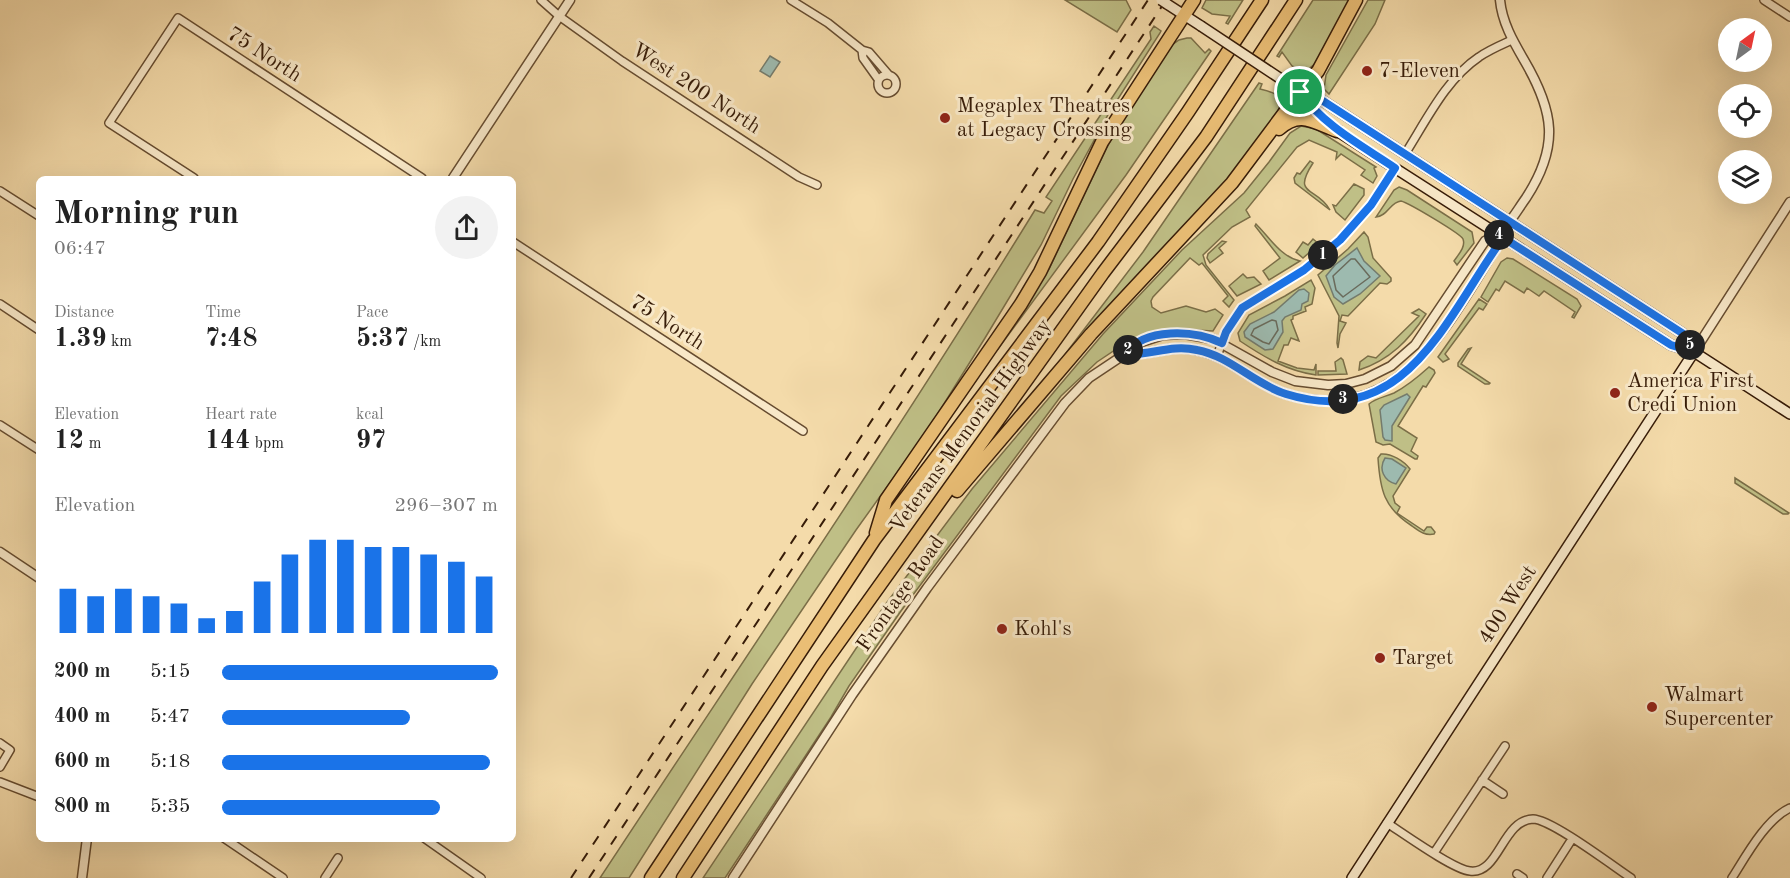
<!DOCTYPE html>
<html lang="en">
<head>
<meta charset="utf-8">
<style>
	body { margin:0; font-family:"Old Standard TT",serif; background:#f2f2f2; color:#222; height:100vh; display:flex; flex-direction:column; font-size:22px; white-space:nowrap }
	* { box-sizing:border-box; margin:0 }
	p { font-size:20px; color:#767676 }
	.icon { flex:none; width:33px; height:33px; fill:none; stroke:currentColor; stroke-width:2; stroke-linecap:round; stroke-linejoin:round }
	.map { position:relative; flex:1; overflow:hidden }
	.details { position:absolute; left:36px; top:176px; width:480px; height:666px; display:flex; flex-direction:column; background:#fff; border-radius:9px; box-shadow:0 6px 24px #0002 }
	.details>* { flex:none }
	.needle { width:39px; rotate:33deg }
	.buttons { position:absolute; left:1718px; top:18px; display:grid; gap:12px }
	.buttons a { display:grid; place-items:center; width:54px; height:54px; border-radius:50%; background:#fff; box-shadow:0 6px 24px #0002; font-size:30px }
	.pin { position:absolute; display:grid; place-items:center; width:51px; height:51px; color:#fff; margin:-26px; border:3px solid #fff; border-radius:50%; box-shadow:0 2px 6px #0007 }
	.km { position:absolute; width:30px; height:30px; margin:-15px; border-radius:50%; background:#222; color:#fff; font-size:16px; line-height:30px; text-align:center }
	.round { display:grid; place-items:center; flex:none; width:63px; height:63px; border-radius:32px; background:#f2f2f2 }
	.head { display:flex; align-items:center; justify-content:space-between; height:102px; padding:0 18px }
	h1 { font-size:33px; font-weight:700; line-height:45px }
	.stats { display:grid; grid-template-columns:repeat(3,1fr); gap:9px; height:102px; padding:6px 18px }
	.stats div { display:grid; align-content:center }
	.stats b { font-size:26px; font-weight:700 }
	.stats small { font-size:16px; font-weight:400 }
	.stats p { font-size:16px }
	.chart { height:168px; padding:12px 18px }
	.chart p { display:flex; justify-content:space-between }
	.chart svg { width:100%; height:108px; margin-top:6px; stroke:#1a73e8; stroke-width:6 }
	ul { padding:0 18px; list-style:none; font-size:20px }
	li { display:grid; grid-template-columns:96px 72px 1fr; align-items:center; height:45px }
	li i { height:15px; border-radius:8px; background:#1a73e8 }
	.map>svg:first-child { display:block }
</style>
</head>
<body>
<div class="map">
<svg width="1790" height="878" viewBox="0 0 1790 878">
	<rect width="100%" height="100%" fill="#f4dbaa"/>
	<filter id="stains"><feTurbulence type="fractalNoise" baseFrequency=".00333" numOctaves="4"/><feColorMatrix values="0 0 0 0 .2 0 0 0 0 .09 0 0 0 0 .02 0 0 0 .5 -.17"/></filter>
	<radialGradient id="worn" r=".72"><stop offset=".6" stop-color="#630" stop-opacity="0"/><stop offset="1" stop-color="#630" stop-opacity=".3"/></radialGradient>
	<!-- green -->
	<path fill="#bfbf86" stroke="#7b6e47" stroke-width="1.5" d="M1065,0H1126L1131,10L1117,32Z
		M1206,0H1243L1228,24L1226,23L1230,16L1212,14L1202,8Z
		M1313,0H1352L1317,62L1305,72L1292,66L1282,52L1279,57L1277,56Z
		M1368,0H1385L1375,24L1329,94L1324,89L1326,75Z
		M1154,26L1161,31L1160,33L1109,113L1073,179L1041,245L985,338L927,431L856,530L752,684L629,878H600C746,656 896,436 1035,210L1044,213L1052,201L1046,197L1151,39L1150,32Z
		M1187,38H1191L1205,53L1209,49L1211,51L1126,175L998,349L995,347L1049,269L1106,149L1125,115L1172,45L1179,40Z
		M1259,83L1262,84L1260,89C1273,92 1285,95 1278,111L1238,169L1105,310L1063,357L1143,252Z
		M1301,126L1316,129L1376,167L1374,168L1377,176L1373,183L1361,175L1365,170L1341,154L1336,159L1337,152L1309,140L1297,147L1246,210L1250,217L1232,227L1203,255L1206,265L1234,300L1229,307L1223,301L1228,296L1202,263L1199,265L1190,258L1153,297L1151,301L1152,307L1161,313L1186,306L1206,312L1215,309L1223,315L1213,331L1177,329L1142,336L1121,346L1097,362L1061,396L901,611L849,686L831,717L725,878H703L885,605L972,489L1103,334L1182,250L1244,193L1269,162L1290,133Z
		M1310,161L1313,163C1291,197 1317,186 1330,210L1295,183L1294,178L1297,173L1300,174Z
		M1354,184L1364,189V195L1345,220L1336,212L1333,205L1336,206Z
		M1399,187L1407,190L1472,232L1474,243L1457,265L1454,261C1458,255 1466,247 1463,239C1461,234 1409,203 1401,201C1390,202 1388,216 1376,217L1394,190Z
		M1256,224C1269,237 1281,257 1300,261L1269,280L1263,271L1280,258L1255,226Z
		M1364,232L1368,237L1373,258L1391,278V281L1387,284L1380,283L1348,316L1342,315L1340,321L1346,323L1340,334L1338,348L1337,343L1339,316L1318,275L1348,249Z
		M1313,239L1319,244L1303,258L1296,252L1303,242L1308,245Z
		M1222,241L1226,242L1219,248L1223,253L1210,263L1207,258L1208,254Z
		M1507,258L1513,259L1577,299L1581,306L1574,318L1572,317L1575,312L1544,291L1539,296L1527,288L1524,293L1505,281L1499,291L1496,289L1488,302L1481,297L1501,262Z
		M1243,274L1247,278L1254,277L1261,284L1237,296L1229,286Z
		M1311,280L1315,288L1312,304L1305,307L1306,311L1293,316V319L1291,320L1299,341L1291,338L1288,345H1284L1278,361L1297,368L1314,370L1316,364V375C1287,371 1264,357 1240,341L1238,333L1249,315L1285,296Z
		M1479,299L1487,304L1483,310L1479,308L1445,354L1449,359L1443,362L1438,357Z
		M1419,309L1426,314C1409,340 1390,360 1359,370L1360,362L1368,356L1376,358L1419,316L1412,313Z
		M1471,348L1461,364L1490,383L1489,384H1485L1458,366V363L1468,349Z
		M1341,358L1343,360L1347,374L1318,375V371H1336L1335,362Z
		M1429,367L1434,370L1435,373L1426,387L1423,386L1398,426L1417,438L1411,451L1418,456L1417,459H1415L1390,444L1383,445L1376,442L1369,404C1376,398 1385,397 1394,393C1407,386 1418,377 1429,367Z
		M1381,454C1391,453 1404,461 1410,469L1393,496L1395,503L1400,507L1397,513L1424,531L1427,527H1431L1435,532L1434,534C1425,536 1419,531 1412,526C1384,508 1380,490 1378,458Z
		M1735,478L1789,513L1788,514H1783L1735,483Z"/>
	<!-- water -->
	<path fill="#9dbaaf" stroke="#747b6c" stroke-width="1.5" d="M770,56L780,62L770,77L760,71Z
		M1357,248L1364,261L1380,276L1360,294L1343,304L1334,297L1326,276L1335,265Z
		M1304,289L1309,293L1308,301L1302,304L1301,310L1285,317L1282,321L1283,332L1273,349L1265,350L1245,337L1244,332L1250,324L1274,312L1299,290Z
		M1407,394L1410,397L1392,426V441L1385,440L1383,437L1380,410L1384,405Z
		M1385,458L1392,459L1406,468L1396,484C1384,481 1378,469 1385,458Z"/>
	<g fill="none" stroke-linecap="round" stroke-linejoin="round">
		<!-- shore -->
		<path stroke="#6a6b5c" stroke-width="1.5" d="M1351,259H1355L1370,277L1343,297L1336,290L1333,276Z
			M1272,320L1276,321L1278,330L1269,344L1263,342L1251,335L1254,329Z"/>
		<defs>
			<path id="minor" d="M541,0L559,16L622,61L799,177L817,185
				M791,0L828,23L862,50L869,52L888,74
				M1764,0L1790,17
				M862,50L863,58L878,79
				M878 84a9 9 0 1 1 18 0a9 9 0 1 1-18 0Z
				M1405,154C1426,121 1446,79 1479,57C1489,50 1501,45 1512,40
				M194,178L109,123L178,18L422,178
				M0,191L39,216
				M513,242L803,431
				M0,304L39,330
				M1217,356L1226,332L1242,308L1304,270L1340,240L1371,205L1395,168
				M0,425L39,450
				M0,743L10,750L0,767
				M1482,780L1503,794
				M0,782L39,797
				M1387,823C1404,834 1454,870 1470,871C1499,875 1502,820 1533,819C1551,819 1613,866 1631,878
				M224,838L283,878
				M424,838L481,878
				M1434,853L1505,746
				M1517,874L1523,878
				M325,878L338,858
				M1547,878L1572,839
				M1732,878C1746,856 1766,819 1790,808"/>
			<path id="tertiary" d="M453,178L570,0
				M1694,352L1790,202
				M1125,354C1150,356 1170,344 1196,350C1230,356 1254,384 1286,394C1399,429 1446,326 1496,248L1499,235
				M0,552L39,578
				M82,878L87,838
				M733,878L852,695L927,588L1065,403L1089,378L1125,354L1132,345L1163,335L1184,334L1213,339L1272,372L1295,381L1328,385L1346,384L1365,379L1391,366L1415,345L1485,241C1507,231 1513,216 1526,198C1560,146 1554,111 1524,60C1513,41 1502,22 1500,0"/>
			<path id="secondary" d="M1167,4L1201,26
				M1284,81L1300,92L1320,99L1682,333L1694,352
				M1300,92L1312,108L1337,131L1671,345L1694,352L1790,414
				M1352,878L1694,352"/>
			<path id="motorway" d="M1279,129C1300,110 1313,122 1337,131
				M957,491L1091,334L1232,183L1300,92L1318,71L1356,0
				M876,533L886,500L1021,304L1040,272L1102,142L1194,0
				M651,878L874,540L1098,242L1188,112L1262,0
				M683,878L822,666L1103,273L1206,137L1296,0"/>
		</defs>
		<!-- minor casing -->
		<use href="#minor" stroke="#664c30" stroke-width="10"/>
		<!-- tertiary casing -->
		<use href="#tertiary" stroke="#664c30" stroke-width="11"/>
		<!-- secondary casing -->
		<use href="#secondary" stroke="#371c08" stroke-width="12"/>
		<!-- motorway casing -->
		<use href="#motorway" stroke="#371c08" stroke-width="15"/>
		<!-- minor -->
		<use href="#minor" stroke="#f8e8c8" stroke-width="7"/>
		<!-- tertiary -->
		<use href="#tertiary" stroke="#f8e8c8" stroke-width="8"/>
		<!-- secondary -->
		<use href="#secondary" stroke="#f8e8c8" stroke-width="9"/>
		<!-- motorway -->
		<use href="#motorway" stroke="#eabe75" stroke-width="12"/>
		<!-- rail -->
		<path stroke="#371c08" stroke-width="2" stroke-dasharray="10 10" stroke-linecap="butt" d="M571,878L1148,0
			M589,878L1166,0"/>
		<defs>
			<path id="secondary-bridge" d="M1161,0L1167,4
				M1201,26L1284,81"/>
		</defs>
		<!-- secondary-bridge casing -->
		<use href="#secondary-bridge" stroke="#371c08" stroke-width="12" stroke-linecap="butt"/>
		<!-- secondary-bridge -->
		<use href="#secondary-bridge" stroke="#f8e8c8" stroke-width="9"/>
	</g>
	<g fill="none" stroke-linecap="round" stroke-linejoin="round">
		<defs>
			<path id="route" d="M1300,92L1320,99L1682,333L1694,352L1671,345L1499,235L1496,248C1443,325 1402,430 1286,394C1254,384 1230,356 1197,350C1170,344 1150,356 1125,354C1145,327 1194,330 1222,343L1226,332L1242,308L1304,270L1340,240L1371,205L1395,168C1361,145 1324,126 1300,92Z"/>
		</defs>
		<!-- route casing -->
		<use href="#route" stroke="#fff" stroke-width="12"/>
		<!-- route -->
		<use href="#route" stroke="#1a73e8" stroke-width="8"/>
	</g>
	<!-- markers -->
	<g fill="#8f2418" stroke="#f8e8c8" stroke-width="2">
		<circle cx="1367" cy="71" r="6"/>
		<circle cx="945" cy="118" r="6"/>
		<circle cx="1615" cy="393" r="6"/>
		<circle cx="1002" cy="629" r="6"/>
		<circle cx="1380" cy="658" r="6"/>
		<circle cx="1652" cy="707" r="6"/>
	</g>
	<g text-anchor="middle" dominant-baseline="central" stroke-width="6" stroke-linejoin="round" paint-order="stroke">
		<!-- street labels -->
		<g font-size="21" fill="#371c08" stroke="#f8e8c8">
			<text transform="translate(264 55) rotate(33)">75 North</text>
			<text transform="translate(696 89) rotate(33)">West 200 North</text>
			<text transform="translate(667 323) rotate(33)">75 North</text>
			<text transform="translate(971 426) rotate(-54)">Veterans Memorial Highway</text>
			<text transform="translate(901 594) rotate(-55)">Frontage Road</text>
			<text transform="translate(1508 605) rotate(-57)">400 West</text>
		</g>
		<!-- poi labels -->
		<g font-size="21" fill="#371c08" stroke="#f8e8c8" text-anchor="start">
			<text x="1379" y="71">7-Eleven</text>
			<text x="957" y="106">Megaplex Theatres<tspan x="957" dy="24">at Legacy Crossing</tspan></text>
			<text x="1627" y="381">America First<tspan x="1627" dy="24">Credi Union</tspan></text>
			<text x="1014" y="629">Kohl's</text>
			<text x="1392" y="658">Target</text>
			<text x="1664" y="695">Walmart<tspan x="1664" dy="24">Supercenter</tspan></text>
		</g>
	</g>
	<rect width="100%" height="100%" filter="url(#stains)"/>
	<rect width="100%" height="100%" fill="url(#worn)"/>
</svg>
<div class="buttons">
<a><svg class="needle" viewBox="-14 -14 28 28"><path d="M0-13l5 13h-10z" fill="#e53935"/><path d="M0 13l5-13h-10z" fill="#767676"/></svg></a>
<a><svg class="icon" aria-label="locate" viewBox="0 0 24 24"><circle cx="12" cy="12" r="6"/><path d="M12 2v4M12 18v4M2 12h4M18 12h4"/></svg></a>
<a><svg class="icon" aria-label="layers" viewBox="0 0 24 24"><path d="M12 4l9 5-9 5-9-5zM3 14l9 5 9-5"/></svg></a>
</div>
<div class="pin" style="left:1300px;top:92px;background:#1e9e55"><svg class="icon" aria-label="arrive" viewBox="0 0 24 24"><path d="M6 21V4h12l-3 4 3 4H6"/></svg></div>
<b class="km" style="left:1323px;top:255px">1</b>
<b class="km" style="left:1128px;top:350px">2</b>
<b class="km" style="left:1343px;top:399px">3</b>
<b class="km" style="left:1499px;top:235px">4</b>
<b class="km" style="left:1690px;top:345px">5</b>
<section class="details">
<div class="head"><div><h1>Morning run</h1><p>06:47</p></div><a class="round"><svg class="icon" aria-label="share" viewBox="0 0 24 24"><path d="M12 15V3M7 8l5-5 5 5M5 13v7h14v-7"/></svg></a></div>
<div class="stats">
<div><p>Distance</p><b>1.39<small> km</small></b></div>
<div><p>Time</p><b>7:48</b></div>
<div><p>Pace</p><b>5:37<small> /km</small></b></div>
</div>
<div class="stats">
<div><p>Elevation</p><b>12<small> m</small></b></div>
<div><p>Heart rate</p><b>144<small> bpm</small></b></div>
<div><p>kcal</p><b>97</b></div>
</div>
<div class="chart"><p><span>Elevation</span>296–307 m</p>
<svg viewBox="0 0 160 44" preserveAspectRatio="none"><path d="M5 44V26M15 44V29M25 44V26M35 44V29M45 44V32M55 44V38M65 44V35M75 44V23M85 44V12M95 44V6M105 44V6M115 44V9M125 44V9M135 44V12M145 44V15M155 44V21"/></svg>
</div>
<ul>
<li><b>200 m</b>5:15<i style="width:100%"></i></li>
<li><b>400 m</b>5:47<i style="width:68%"></i></li>
<li><b>600 m</b>5:18<i style="width:97%"></i></li>
<li><b>800 m</b>5:35<i style="width:79%"></i></li>
</ul>
</section>
</div>
</body>
</html>
